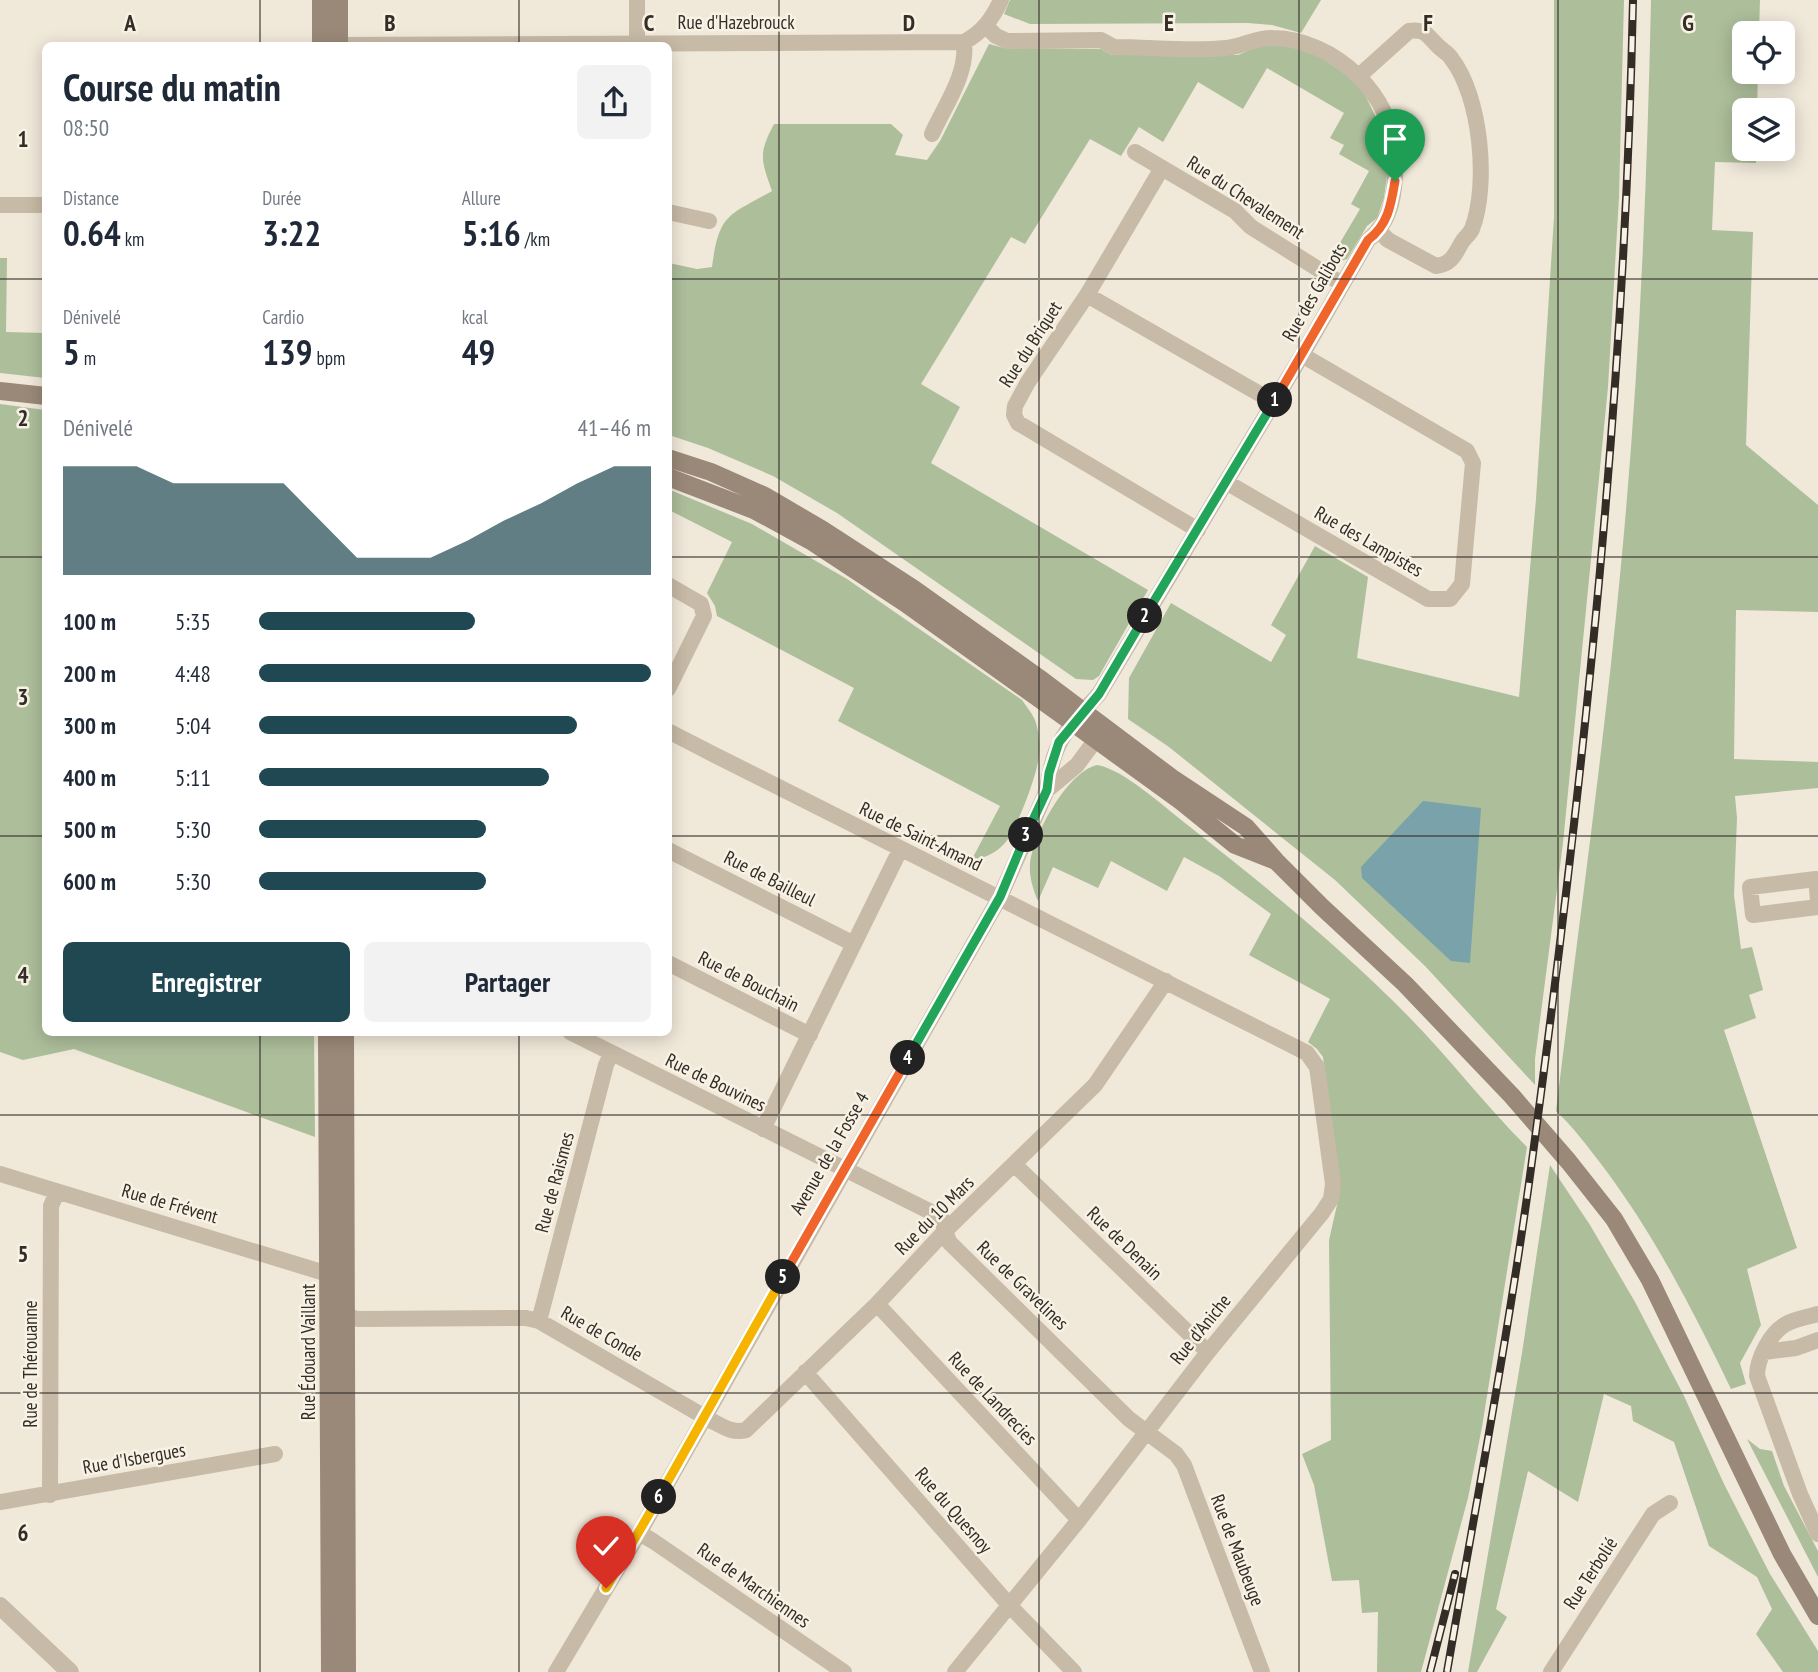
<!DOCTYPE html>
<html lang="fr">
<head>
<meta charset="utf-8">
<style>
	body { margin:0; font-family:"PT Sans Narrow",sans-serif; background:#f2f2f3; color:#1f2937; height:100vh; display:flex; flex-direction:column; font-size:26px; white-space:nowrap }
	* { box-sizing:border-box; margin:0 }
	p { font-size:23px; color:#747a83 }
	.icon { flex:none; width:38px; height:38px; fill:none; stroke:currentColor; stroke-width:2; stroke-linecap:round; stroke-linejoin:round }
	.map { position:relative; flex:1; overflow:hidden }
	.panel { position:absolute; left:42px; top:42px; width:630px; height:994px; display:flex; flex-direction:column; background:#fff; border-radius:10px; box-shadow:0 4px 18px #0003 }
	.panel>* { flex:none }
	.fabs { position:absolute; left:1732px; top:21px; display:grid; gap:14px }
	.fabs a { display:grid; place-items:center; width:63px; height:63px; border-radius:10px; background:#fff; box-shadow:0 4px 18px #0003; font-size:35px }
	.pin { position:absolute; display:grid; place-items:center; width:60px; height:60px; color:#fff; margin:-72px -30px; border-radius:50% 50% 50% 0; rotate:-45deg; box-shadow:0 0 7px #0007 }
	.pin .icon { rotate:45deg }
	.km { position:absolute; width:35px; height:35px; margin:-18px; border-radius:50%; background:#222; color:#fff; font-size:19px; line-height:35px; text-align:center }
	.round { display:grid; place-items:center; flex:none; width:74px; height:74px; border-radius:10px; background:#f2f2f3 }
	.head { display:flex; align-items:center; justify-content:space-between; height:119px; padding:0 21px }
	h1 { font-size:38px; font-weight:600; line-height:52px }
	.stats { display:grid; grid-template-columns:repeat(3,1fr); gap:10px; height:119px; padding:7px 21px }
	.stats div { display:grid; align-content:center }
	.stats b { font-size:35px; font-weight:600 }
	.stats small { font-size:19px; font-weight:400 }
	.stats p { font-size:19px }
	.chart { height:196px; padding:14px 21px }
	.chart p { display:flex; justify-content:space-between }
	.chart svg { width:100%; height:126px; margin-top:7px; fill:#1f4852; opacity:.7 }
	.primary-button { display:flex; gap:14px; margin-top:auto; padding:14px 21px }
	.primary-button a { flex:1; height:80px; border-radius:10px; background:#1f4852; color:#fff; font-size:28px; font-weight:600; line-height:80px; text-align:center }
	.primary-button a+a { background:#f2f2f3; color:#1f2937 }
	ul { padding:0 21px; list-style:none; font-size:23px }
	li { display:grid; grid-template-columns:112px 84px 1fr; align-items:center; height:52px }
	li i { height:18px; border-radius:9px; background:#1f4852 }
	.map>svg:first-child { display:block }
</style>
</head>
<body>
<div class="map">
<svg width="1818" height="1672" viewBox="0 0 1818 1672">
	<rect width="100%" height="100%" fill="#f0e8d9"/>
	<!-- green -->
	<path fill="#adbe9b" d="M1010,0H1321L1301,33L1272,25L1248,23L1030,24L1004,14Z
		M1554,0H1624L1619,197L1608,387L1563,843L1535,1059V1085L1425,966L1335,880L1169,747L1128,719L1129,678L1171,603L1271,662L1286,635L1271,625L1315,546L1368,577L1357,658L1519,697L1536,499L1554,217Z
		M1651,0H1760L1759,33H1745V72H1758L1757,110H1745V149H1756V163L1715,162L1712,230L1753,232L1746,445L1818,505V612L1736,610L1734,759L1818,762V788L1735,796L1737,818L1734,895L1741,949L1752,947L1763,990L1749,995L1756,1018L1724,1030L1797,1248L1747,1269L1761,1325L1740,1363L1746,1384L1731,1389C1693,1310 1652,1230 1598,1160C1585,1143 1572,1126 1556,1111C1578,929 1604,748 1621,565C1639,378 1647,188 1651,0Z
		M989,44L1004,48L1101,49L1112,55H1238L1261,45L1289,46L1321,57L1352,79L1364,93L1374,113L1383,134L1388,168L1384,198L1377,218L1367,226L1347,259L1338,262L1331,258L1360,209L1351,204L1369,171L1339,154L1344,145L1330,138L1344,113L1267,68L1243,109L1198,82L1163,142L1139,127L1121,156L1090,139L1025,244L1011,237L921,384L960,407L931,463L1148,590L1099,676L1093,680L1076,679L837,513L773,476L708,448L669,435V263L697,269L712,267C719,213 728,216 772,191C761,160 758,154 774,124H891L903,135L895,155L927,160L940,141Z
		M0,258H7L6,332L45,333V378L0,373Z
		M0,404L45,410L46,1032L314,1033L315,1137L74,1049L23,1060L0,1052Z
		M668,489L752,524L847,579L1022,700C1026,706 1031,712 1034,718C1039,728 1040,744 1039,755C1038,773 1016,832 1004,844C995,854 983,858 971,861L1000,806L838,721L854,688L717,616L715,606L707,593L732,542L669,510Z
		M1097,765C1123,769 1163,806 1185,823C1260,882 1342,948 1409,1017C1450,1059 1485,1105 1527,1147L1482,1427L1468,1498L1421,1672H1377L1378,1612L1362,1613L1359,1580L1332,1581L1314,1485L1302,1454L1331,1440L1329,1240L1337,1205L1339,1182L1323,1057L1317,1049L1308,1042L1330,999L1249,955L1271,914L1219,876L1184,857L1167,891L1111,861L1098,888L1053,867L1038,901C1033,889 1029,877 1030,864C1033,835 1067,772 1097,765Z
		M1550,1165L1590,1225L1635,1302L1684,1396L1724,1484L1770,1574L1818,1651V1672H1783L1756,1634L1772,1609L1757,1577L1709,1546L1674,1442L1633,1421L1631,1406L1604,1394L1578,1502L1528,1471L1496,1609L1507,1617L1477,1672H1468L1522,1353Z
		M1747,1439L1760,1449L1772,1451L1784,1486L1818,1551V1577Z"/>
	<!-- water -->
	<path fill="#7aa2ab" d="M1423,801L1481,808L1470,963L1451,961L1362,878L1361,867Z"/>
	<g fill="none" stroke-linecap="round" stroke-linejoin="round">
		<!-- minor -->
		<path stroke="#c7baa6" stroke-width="16" d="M637,0V44
			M339,45L964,42
			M1359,76L1409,31C1426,28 1428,37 1439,47C1443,51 1448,53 1451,58C1481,96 1489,185 1472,229C1470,234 1465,237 1462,242C1455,254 1452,264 1436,266L1388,240L1379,231
			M932,134C945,105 968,74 964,42C983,32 992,19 1001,0
			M1135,152L1235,211L1251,227L1342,284
			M1162,168L1087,295L1028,382L1015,406L1014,415L1018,423L1198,530
			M0,205H46
			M668,212L709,221
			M1087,295L1274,402
			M1226,482L1428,599H1450L1462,584L1473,463L1467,451L1302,355
			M668,585L701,604L704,616L668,689
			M668,731C880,840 1094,945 1307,1053L1317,1067L1333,1184L1331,1199L1322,1213L1208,1352L1079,1520L955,1672
			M1047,790L1077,765L1103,730
			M668,850L852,943
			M1818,900L1816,879L1750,887L1753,915L1818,907
			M668,963L810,1035
			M570,1032L941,1217L949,1242L1129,1419L1176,1454L1184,1465L1262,1672
			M763,1129L900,850
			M1014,1164L1208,1352
			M0,1174L328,1274
			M877,1304L1079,1520
			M1818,1314C1808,1317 1795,1319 1786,1324C1770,1333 1757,1359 1757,1376L1800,1494L1818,1534
			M345,1316L358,1319L526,1318L539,1321L710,1420C722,1426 733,1434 746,1430L877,1304L946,1230L1095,1085L1166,981
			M539,1321L606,1065L611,1054
			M1764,1352L1796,1348L1818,1340
			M805,1372L1010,1606L1074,1672
			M50,1495L51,1206L57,1192
			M0,1502L275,1454
			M639,1533L653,1541L844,1672
			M556,1672L639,1533L1000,897L1047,790C1053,741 1067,729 1099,694L1302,355L1368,240C1393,221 1396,188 1395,158C1395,96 1335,39 1273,38C1257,37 1242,47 1226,48C1190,52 1151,47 1114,47L1101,40L1007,41L996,36L986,26
			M1551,1672L1653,1514L1670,1503"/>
		<!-- tertiary -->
		<path stroke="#c7baa6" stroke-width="18" d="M0,1606L70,1672"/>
		<!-- secondary -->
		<path stroke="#9a8978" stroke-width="18" d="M321,0V46
			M339,0V46
			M0,391L46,396
			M668,458L711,472L765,496L823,530L914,589L1039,678L1172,778L1246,827L1276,861L1322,907L1405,984L1512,1096L1569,1162L1614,1219L1650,1280L1782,1554L1818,1616
			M668,477L754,510L811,541L905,603L1073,723L1182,802L1235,845L1273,860
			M327,1032L330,1672
			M345,1032L347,1672"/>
		<defs>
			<path id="rail" d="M1430,1672L1455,1574
				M1447,1672C1477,1497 1511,1322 1534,1146C1585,766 1625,384 1633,0"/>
		</defs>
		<!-- rail casing -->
		<use href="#rail" stroke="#332c27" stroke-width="8"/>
		<!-- rail -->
		<use href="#rail" stroke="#f8f2e5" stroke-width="5" stroke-dasharray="16" stroke-linecap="butt"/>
	</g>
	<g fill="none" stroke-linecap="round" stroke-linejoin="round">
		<defs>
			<path id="split-1" d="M1275,400L1368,240C1388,225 1391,205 1395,181"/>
			<path id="split-2" d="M1145,616L1275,400"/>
			<path id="split-3" d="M1026,835L1047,790L1049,773L1059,742L1099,694L1145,616"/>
			<path id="split-4" d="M908,1058L1000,897L1026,835"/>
			<path id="split-5" d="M783,1277L908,1058"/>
			<path id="split-6" d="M659,1497L783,1277"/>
			<path id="split-7" d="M606,1588L659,1497"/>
		</defs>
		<!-- split-1 casing -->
		<use href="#split-1" stroke="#fff" stroke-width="14"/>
		<!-- split-2 casing -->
		<use href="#split-2" stroke="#fff" stroke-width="14"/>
		<!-- split-3 casing -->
		<use href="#split-3" stroke="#fff" stroke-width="14"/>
		<!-- split-4 casing -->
		<use href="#split-4" stroke="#fff" stroke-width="14"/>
		<!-- split-5 casing -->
		<use href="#split-5" stroke="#fff" stroke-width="14"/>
		<!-- split-6 casing -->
		<use href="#split-6" stroke="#fff" stroke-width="14"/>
		<!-- split-7 casing -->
		<use href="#split-7" stroke="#fff" stroke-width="14"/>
		<!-- split-1 -->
		<use href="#split-1" stroke="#f0652b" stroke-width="9"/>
		<!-- split-2 -->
		<use href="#split-2" stroke="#22a559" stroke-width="9"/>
		<!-- split-3 -->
		<use href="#split-3" stroke="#22a559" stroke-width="9"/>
		<!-- split-4 -->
		<use href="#split-4" stroke="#22a559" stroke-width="9"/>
		<!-- split-5 -->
		<use href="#split-5" stroke="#f0652b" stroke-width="9"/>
		<!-- split-6 -->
		<use href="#split-6" stroke="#f5b400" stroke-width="9"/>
		<!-- split-7 -->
		<use href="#split-7" stroke="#f5b400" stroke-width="9"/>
	</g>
	<!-- grid -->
	<path fill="none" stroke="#332c27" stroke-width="2" stroke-opacity="0.55" d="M260,0V46M519,0V46M779,0V1672M1039,0V1672M1299,0V1672M1558,0V1672M0,279H46M668,279H1818M0,557H46M668,557H1818M0,836H46M668,836H1818M260,1032V1672M519,1032V1672M0,1115H1818M0,1393H1818"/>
	<g text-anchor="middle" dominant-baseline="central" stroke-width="5" stroke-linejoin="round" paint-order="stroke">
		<!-- street labels -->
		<g font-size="19" fill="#332c27" stroke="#f8f2e5">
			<text x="736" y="22">Rue d'Hazebrouck</text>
			<text transform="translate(1246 197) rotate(33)">Rue du Chevalement</text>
			<text transform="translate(1314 292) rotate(-60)">Rue des Galibots</text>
			<text transform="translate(1030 344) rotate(-57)">Rue du Briquet</text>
			<text transform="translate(1369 541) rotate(30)">Rue des Lampistes</text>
			<text transform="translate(921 836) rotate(26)">Rue de Saint-Amand</text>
			<text transform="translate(770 878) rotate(27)">Rue de Bailleul</text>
			<text transform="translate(749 981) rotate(27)">Rue de Bouchain</text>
			<text transform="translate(716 1082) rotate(26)">Rue de Bouvines</text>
			<text transform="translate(829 1153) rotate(-60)">Avenue de la Fosse 4</text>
			<text transform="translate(554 1182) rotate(-75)">Rue de Raismes</text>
			<text transform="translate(170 1203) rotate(16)">Rue de Frévent</text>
			<text transform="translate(934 1215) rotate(-45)">Rue du 10 Mars</text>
			<text transform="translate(1125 1243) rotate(44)">Rue de Denain</text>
			<text transform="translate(1023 1285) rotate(44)">Rue de Gravelines</text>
			<text transform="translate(1200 1329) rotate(-51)">Rue d'Aniche</text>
			<text transform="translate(602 1333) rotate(30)">Rue de Conde</text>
			<text transform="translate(308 1352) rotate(-90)">Rue Édouard Vaillant</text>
			<text transform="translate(30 1364) rotate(-90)">Rue de Thérouanne</text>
			<text transform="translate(993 1398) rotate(47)">Rue de Landrecies</text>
			<text transform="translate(134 1458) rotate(-10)">Rue d'Isbergues</text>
			<text transform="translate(954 1510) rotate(49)">Rue du Quesnoy</text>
			<text transform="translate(1238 1550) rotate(69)">Rue de Maubeuge</text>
			<text transform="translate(1590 1573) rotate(-57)">Rue Terbolié</text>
			<text transform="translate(754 1585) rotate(35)">Rue de Marchiennes</text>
		</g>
	</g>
	<g font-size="23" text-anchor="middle" font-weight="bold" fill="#332c27" stroke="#f8f2e5" stroke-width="5" stroke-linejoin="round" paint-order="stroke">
		<text x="130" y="31">A</text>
		<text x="390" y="31">B</text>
		<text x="649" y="31">C</text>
		<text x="909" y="31">D</text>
		<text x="1169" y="31">E</text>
		<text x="1428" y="31">F</text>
		<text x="1688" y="31">G</text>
		<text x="23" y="147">1</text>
		<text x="23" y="426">2</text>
		<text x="23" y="705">3</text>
		<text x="23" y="983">4</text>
		<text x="23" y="1262">5</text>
		<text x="23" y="1541">6</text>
	</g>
</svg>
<div class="fabs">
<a><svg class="icon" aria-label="locate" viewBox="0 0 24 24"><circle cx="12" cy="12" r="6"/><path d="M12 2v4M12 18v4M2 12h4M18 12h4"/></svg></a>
<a><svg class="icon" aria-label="layers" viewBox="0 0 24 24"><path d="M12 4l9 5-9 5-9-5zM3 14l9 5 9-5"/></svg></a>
</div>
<div class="pin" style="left:1395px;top:181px;background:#1e9e55"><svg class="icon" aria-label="arrive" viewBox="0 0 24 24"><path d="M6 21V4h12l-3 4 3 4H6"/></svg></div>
<div class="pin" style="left:606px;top:1588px;background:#d93025"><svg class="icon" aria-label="check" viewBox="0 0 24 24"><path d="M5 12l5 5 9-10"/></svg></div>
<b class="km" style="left:1275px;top:400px">1</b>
<b class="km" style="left:1145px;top:616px">2</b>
<b class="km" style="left:1026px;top:835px">3</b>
<b class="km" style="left:908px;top:1058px">4</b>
<b class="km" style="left:783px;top:1277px">5</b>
<b class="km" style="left:659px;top:1497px">6</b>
<section class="panel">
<div class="head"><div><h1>Course du matin</h1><p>08:50</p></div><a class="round"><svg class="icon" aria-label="share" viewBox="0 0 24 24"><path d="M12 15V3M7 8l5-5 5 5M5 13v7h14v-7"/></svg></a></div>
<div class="stats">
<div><p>Distance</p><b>0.64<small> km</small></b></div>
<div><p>Durée</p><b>3:22</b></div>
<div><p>Allure</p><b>5:16<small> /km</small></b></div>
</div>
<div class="stats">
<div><p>Dénivelé</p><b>5<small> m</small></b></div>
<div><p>Cardio</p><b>139<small> bpm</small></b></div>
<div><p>kcal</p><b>49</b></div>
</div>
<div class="chart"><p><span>Dénivelé</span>41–46 m</p>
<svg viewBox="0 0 160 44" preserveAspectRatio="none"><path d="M0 44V6L10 6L20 6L30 12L40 12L50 12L60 12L70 25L80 38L90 38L100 38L110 32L120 25L130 19L140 12L150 6L160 6V44z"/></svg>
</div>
<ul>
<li><b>100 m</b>5:35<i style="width:55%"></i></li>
<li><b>200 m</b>4:48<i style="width:100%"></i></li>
<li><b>300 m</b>5:04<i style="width:81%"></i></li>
<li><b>400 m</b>5:11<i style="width:74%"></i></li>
<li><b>500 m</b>5:30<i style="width:58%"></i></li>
<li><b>600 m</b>5:30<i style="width:58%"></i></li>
</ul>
<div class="primary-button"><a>Enregistrer</a><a>Partager</a></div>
</section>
</div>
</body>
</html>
